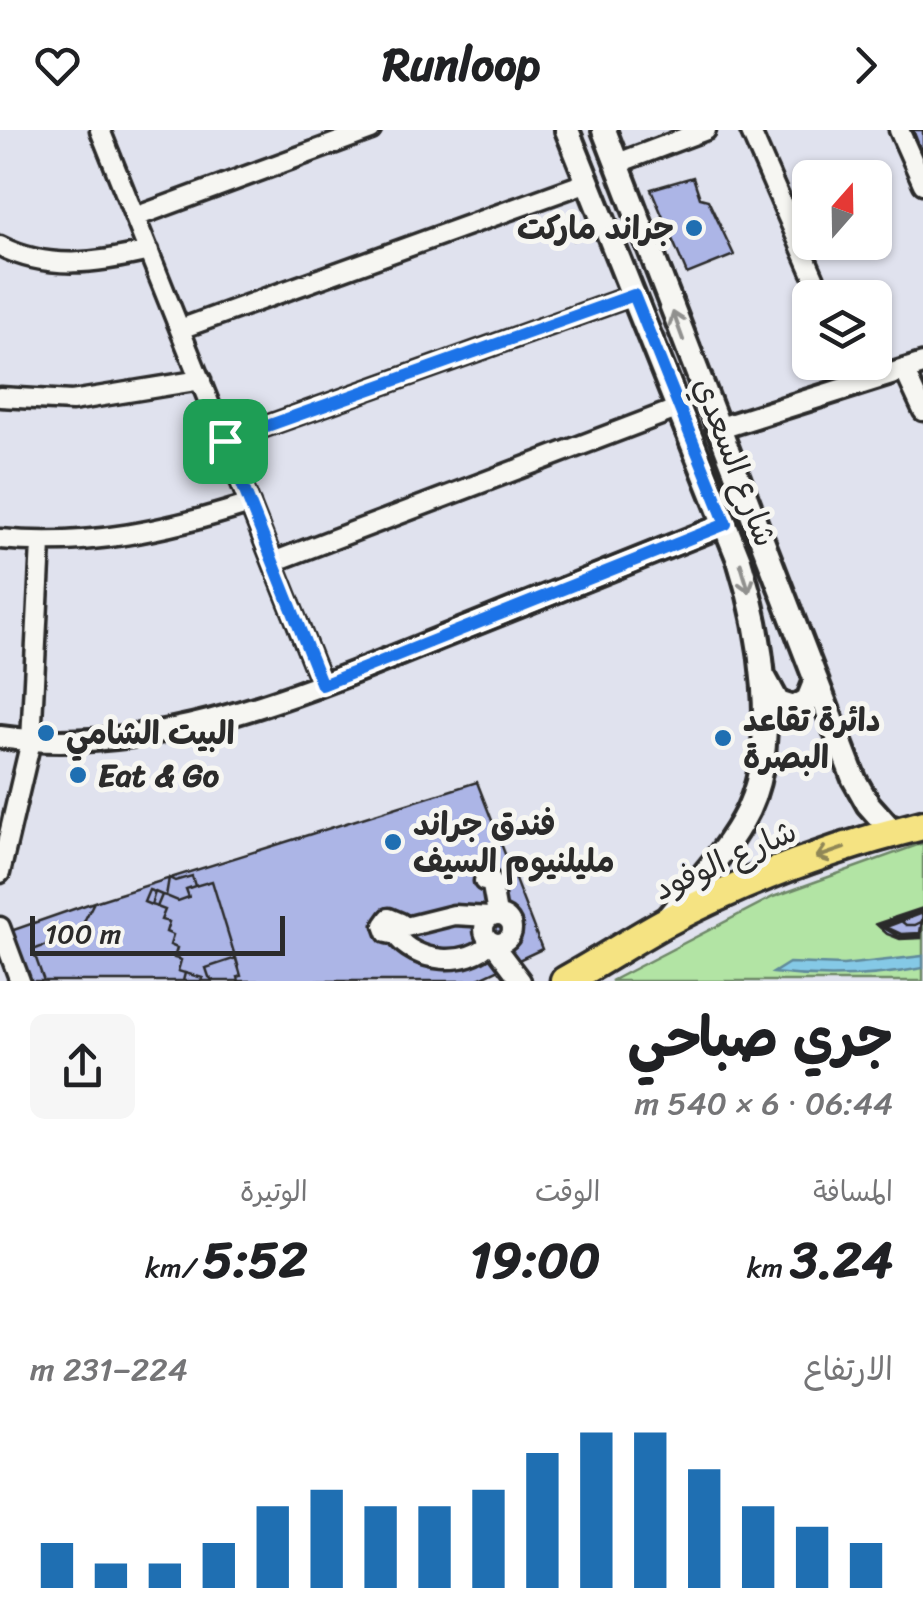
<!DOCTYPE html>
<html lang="ar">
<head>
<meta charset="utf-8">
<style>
	body { margin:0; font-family:Sriracha,"Playpen Sans Arabic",sans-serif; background:#f6f6f6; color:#202124; direction:rtl; height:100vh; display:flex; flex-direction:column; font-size:38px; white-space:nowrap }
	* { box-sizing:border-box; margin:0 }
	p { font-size:32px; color:#757577 }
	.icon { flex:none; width:55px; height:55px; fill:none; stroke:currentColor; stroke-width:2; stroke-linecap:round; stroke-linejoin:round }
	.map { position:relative; height:851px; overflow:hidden; direction:ltr }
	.sheet { display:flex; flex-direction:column; background:#fff; flex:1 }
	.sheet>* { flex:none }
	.needle { width:65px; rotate:20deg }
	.fabs { position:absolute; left:792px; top:30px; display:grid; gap:20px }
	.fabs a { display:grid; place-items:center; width:100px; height:100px; border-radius:15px; background:#fff; box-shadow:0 2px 8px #0004; font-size:50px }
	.scale { position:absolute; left:30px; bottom:25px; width:255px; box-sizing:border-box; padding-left:10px; border:5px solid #2b2b2b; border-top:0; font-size:28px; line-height:35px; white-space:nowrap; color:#2b2b2b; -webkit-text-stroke:8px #f6f6f2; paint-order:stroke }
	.pin { position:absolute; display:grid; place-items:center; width:85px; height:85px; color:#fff; margin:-42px; border-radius:20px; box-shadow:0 5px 15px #0006 }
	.round { display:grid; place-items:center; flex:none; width:105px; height:105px; border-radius:15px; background:#f6f6f6 }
	.summary { display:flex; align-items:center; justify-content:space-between; height:170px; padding:0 30px }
	h1 { font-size:55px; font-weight:700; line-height:75px }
	.figures { display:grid; grid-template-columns:repeat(3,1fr); gap:15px; height:170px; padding:10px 30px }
	.figures div { display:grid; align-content:center }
	.figures b { font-size:50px; font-weight:700 }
	.figures small { font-size:28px; font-weight:400 }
	.figures p { font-size:28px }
	.chart { height:280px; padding:20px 30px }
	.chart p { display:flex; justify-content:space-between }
	.chart svg { width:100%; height:180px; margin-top:10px; stroke:#1f6fb2; stroke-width:6 }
	header { display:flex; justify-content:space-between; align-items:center; height:130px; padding:0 30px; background:#fff; font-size:45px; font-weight:700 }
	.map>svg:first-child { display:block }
</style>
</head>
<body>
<header><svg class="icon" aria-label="forward" viewBox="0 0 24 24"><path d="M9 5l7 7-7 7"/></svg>Runloop<svg class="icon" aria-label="heart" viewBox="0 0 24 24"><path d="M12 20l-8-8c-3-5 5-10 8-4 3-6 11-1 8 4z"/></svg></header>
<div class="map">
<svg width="923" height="851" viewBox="0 0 923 851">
	<rect width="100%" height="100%" fill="#e0e2ee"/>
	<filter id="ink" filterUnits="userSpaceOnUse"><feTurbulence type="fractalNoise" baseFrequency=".01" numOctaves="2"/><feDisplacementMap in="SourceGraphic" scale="20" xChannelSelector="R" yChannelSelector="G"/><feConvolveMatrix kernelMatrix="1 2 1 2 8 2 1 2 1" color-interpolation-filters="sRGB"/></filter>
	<g filter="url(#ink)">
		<!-- green -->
		<path fill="#b2e4a4" stroke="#6e8868" stroke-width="2.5" d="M923,713V851H611L773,767Z"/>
		<!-- water -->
		<path fill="#85c9e6" stroke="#618a9b" stroke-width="2.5" d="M923,826V838C874,847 822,849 773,843L789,833L843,835Z"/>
		<!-- building -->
		<path fill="#acb5e6" stroke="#2b2b2b" stroke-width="2.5" d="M913,0H923V26Z
			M693,47L700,68L708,70L734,125L687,144L651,59Z
			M585,99L588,106L574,110L571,102Z
			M477,652L542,819L474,851H20L2,804L94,772Z
			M192,746L195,756L186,759L189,767L178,771L166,766L169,748L175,751Z
			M192,746L195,756L212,751L241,846L238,847L239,851H183L185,843L178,841L181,830L174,828L177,818L170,815L173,805L166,802L169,792L161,790L165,780L157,777L162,765L166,766L169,748L175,751Z
			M149,760L155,762L151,775L144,772Z
			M155,762L162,765L157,777L151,775Z
			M94,772L78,803L33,820L44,851H20L2,804Z
			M923,778V791L915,795H906L896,787Z
			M923,778L921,808L900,809L887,804L876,794Z
			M923,780L921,806L899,807L879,795Z
			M923,781L921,805L899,806L882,796Z
			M923,783L920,803L901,804L886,797Z
			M236,828L241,846L238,847L239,851H214L209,847L206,838Z
			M185,843L203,848L202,851H183Z"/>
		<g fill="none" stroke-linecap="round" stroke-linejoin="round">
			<defs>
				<path id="minor" d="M100,0L322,555
					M750,0L823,168
					M899,0L923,54
					M618,33L706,0
					M135,87L371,0
					M0,116C48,141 99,133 149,121
					M180,199L588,52
					M851,232L860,253
					M904,240L923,281
					M0,267L72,271L201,250
					M225,311L634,165
					M0,409C87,418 168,400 250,374
					M273,432L679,278
					M0,743L31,611L41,414
					M484,751L491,750L497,784
					M484 799a14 14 0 1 1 28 0a14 14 0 1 1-28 0Z
					M0,797L20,851
					M402,798L454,785L490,787
					M396,805L401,793L389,788L384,795L387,803L396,805C414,833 468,838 491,812
					M498,814L497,819L521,851"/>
				<path id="tertiary" d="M717,299L923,234
					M0,607C158,628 302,563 445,506C538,469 632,431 726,394"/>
				<path id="secondary" d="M567,0L739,430C761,499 780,612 748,680C728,721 693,756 665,791
					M604,0L854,649L868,674L893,702
					M765,549L778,573L794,578L808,570L816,550"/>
				<path id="primary" d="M565,851C598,833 631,811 664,793C745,750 834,717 923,695"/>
			</defs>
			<!-- minor casing -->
			<use href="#minor" stroke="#2b2b2b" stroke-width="25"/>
			<!-- tertiary casing -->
			<use href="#tertiary" stroke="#2b2b2b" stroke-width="28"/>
			<!-- secondary casing -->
			<use href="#secondary" stroke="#2b2b2b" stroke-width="30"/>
			<!-- primary casing -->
			<use href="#primary" stroke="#2b2b2b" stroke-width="35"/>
			<!-- minor -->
			<use href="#minor" stroke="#f6f6f2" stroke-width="18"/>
			<!-- tertiary -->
			<use href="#tertiary" stroke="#f6f6f2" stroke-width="20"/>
			<!-- secondary -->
			<use href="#secondary" stroke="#f6f6f2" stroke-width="22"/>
			<!-- primary -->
			<use href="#primary" stroke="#f5e382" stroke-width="28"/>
		</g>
		<!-- one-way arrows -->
		<defs><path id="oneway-shaft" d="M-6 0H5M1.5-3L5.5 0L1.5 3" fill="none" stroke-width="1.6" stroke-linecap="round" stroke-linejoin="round" transform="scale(2.5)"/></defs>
		<g stroke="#90908e">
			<use href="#oneway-shaft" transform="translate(678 196) rotate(-110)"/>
			<use href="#oneway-shaft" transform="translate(745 448) rotate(73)"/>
		</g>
		<use stroke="#908756" href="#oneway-shaft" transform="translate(830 723) rotate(161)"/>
	</g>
	<g fill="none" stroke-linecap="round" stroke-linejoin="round" filter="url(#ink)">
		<defs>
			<path id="route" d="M634,165L726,394L322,555L225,311Z"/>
		</defs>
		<!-- route casing -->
		<use href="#route" stroke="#fff" stroke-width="20"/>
		<!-- route -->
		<use href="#route" stroke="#1a73e8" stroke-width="12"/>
	</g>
	<!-- markers -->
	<g fill="#1f6fb2" stroke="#f6f6f2" stroke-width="4">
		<circle cx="694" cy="98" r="10"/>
		<circle cx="46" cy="603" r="10"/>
		<circle cx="723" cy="608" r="10"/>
		<circle cx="78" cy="645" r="10"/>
		<circle cx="393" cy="712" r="10"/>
	</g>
	<g text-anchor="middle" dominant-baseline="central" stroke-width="10" stroke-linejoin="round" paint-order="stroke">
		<!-- poi labels -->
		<g font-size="32" font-weight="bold" fill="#2b2b2b" stroke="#f6f6f2" text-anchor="start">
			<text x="674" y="98" text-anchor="end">جراند ماركت</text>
			<text x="743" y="590">دائرة تقاعد<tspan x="743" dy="37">البصرة</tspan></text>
			<text x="66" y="603">البيت الشامي</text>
			<text x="98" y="645">Eat &amp; Go</text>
			<text x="413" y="694">فندق جراند<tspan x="413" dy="37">مليلنيوم السيف</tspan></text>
		</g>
		<!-- street labels -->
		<g font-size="32" fill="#2b2b2b" stroke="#f6f6f2">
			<text transform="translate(735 332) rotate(69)">شارع السعدي</text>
			<text transform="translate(725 730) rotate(-24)">شارع الوفود</text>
		</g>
	</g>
</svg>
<div class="fabs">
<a><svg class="needle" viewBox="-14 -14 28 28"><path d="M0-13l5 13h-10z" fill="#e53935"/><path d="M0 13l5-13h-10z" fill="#757577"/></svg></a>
<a><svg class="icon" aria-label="layers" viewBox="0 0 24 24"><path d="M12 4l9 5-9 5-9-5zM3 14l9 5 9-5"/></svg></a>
</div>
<div class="scale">100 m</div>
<div class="pin" style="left:225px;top:311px;background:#1e9e55"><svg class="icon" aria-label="arrive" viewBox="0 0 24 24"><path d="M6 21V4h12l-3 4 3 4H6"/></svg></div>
</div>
<section class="sheet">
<div class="summary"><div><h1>جري صباحي</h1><p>06:44 · 6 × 540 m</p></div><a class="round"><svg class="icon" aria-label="share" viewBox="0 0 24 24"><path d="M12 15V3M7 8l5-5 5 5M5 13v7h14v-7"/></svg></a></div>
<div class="figures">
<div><p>المسافة</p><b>3.24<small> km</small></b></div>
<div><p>الوقت</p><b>19:00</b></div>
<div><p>الوتيرة</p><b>5:52<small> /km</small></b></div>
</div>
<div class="chart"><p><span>الارتفاع</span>224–231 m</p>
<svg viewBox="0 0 160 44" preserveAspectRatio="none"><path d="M5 44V33M15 44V38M25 44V38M35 44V33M45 44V24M55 44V20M65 44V24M75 44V24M85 44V20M95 44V11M105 44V6M115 44V6M125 44V15M135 44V24M145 44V29M155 44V33"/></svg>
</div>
</section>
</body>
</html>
